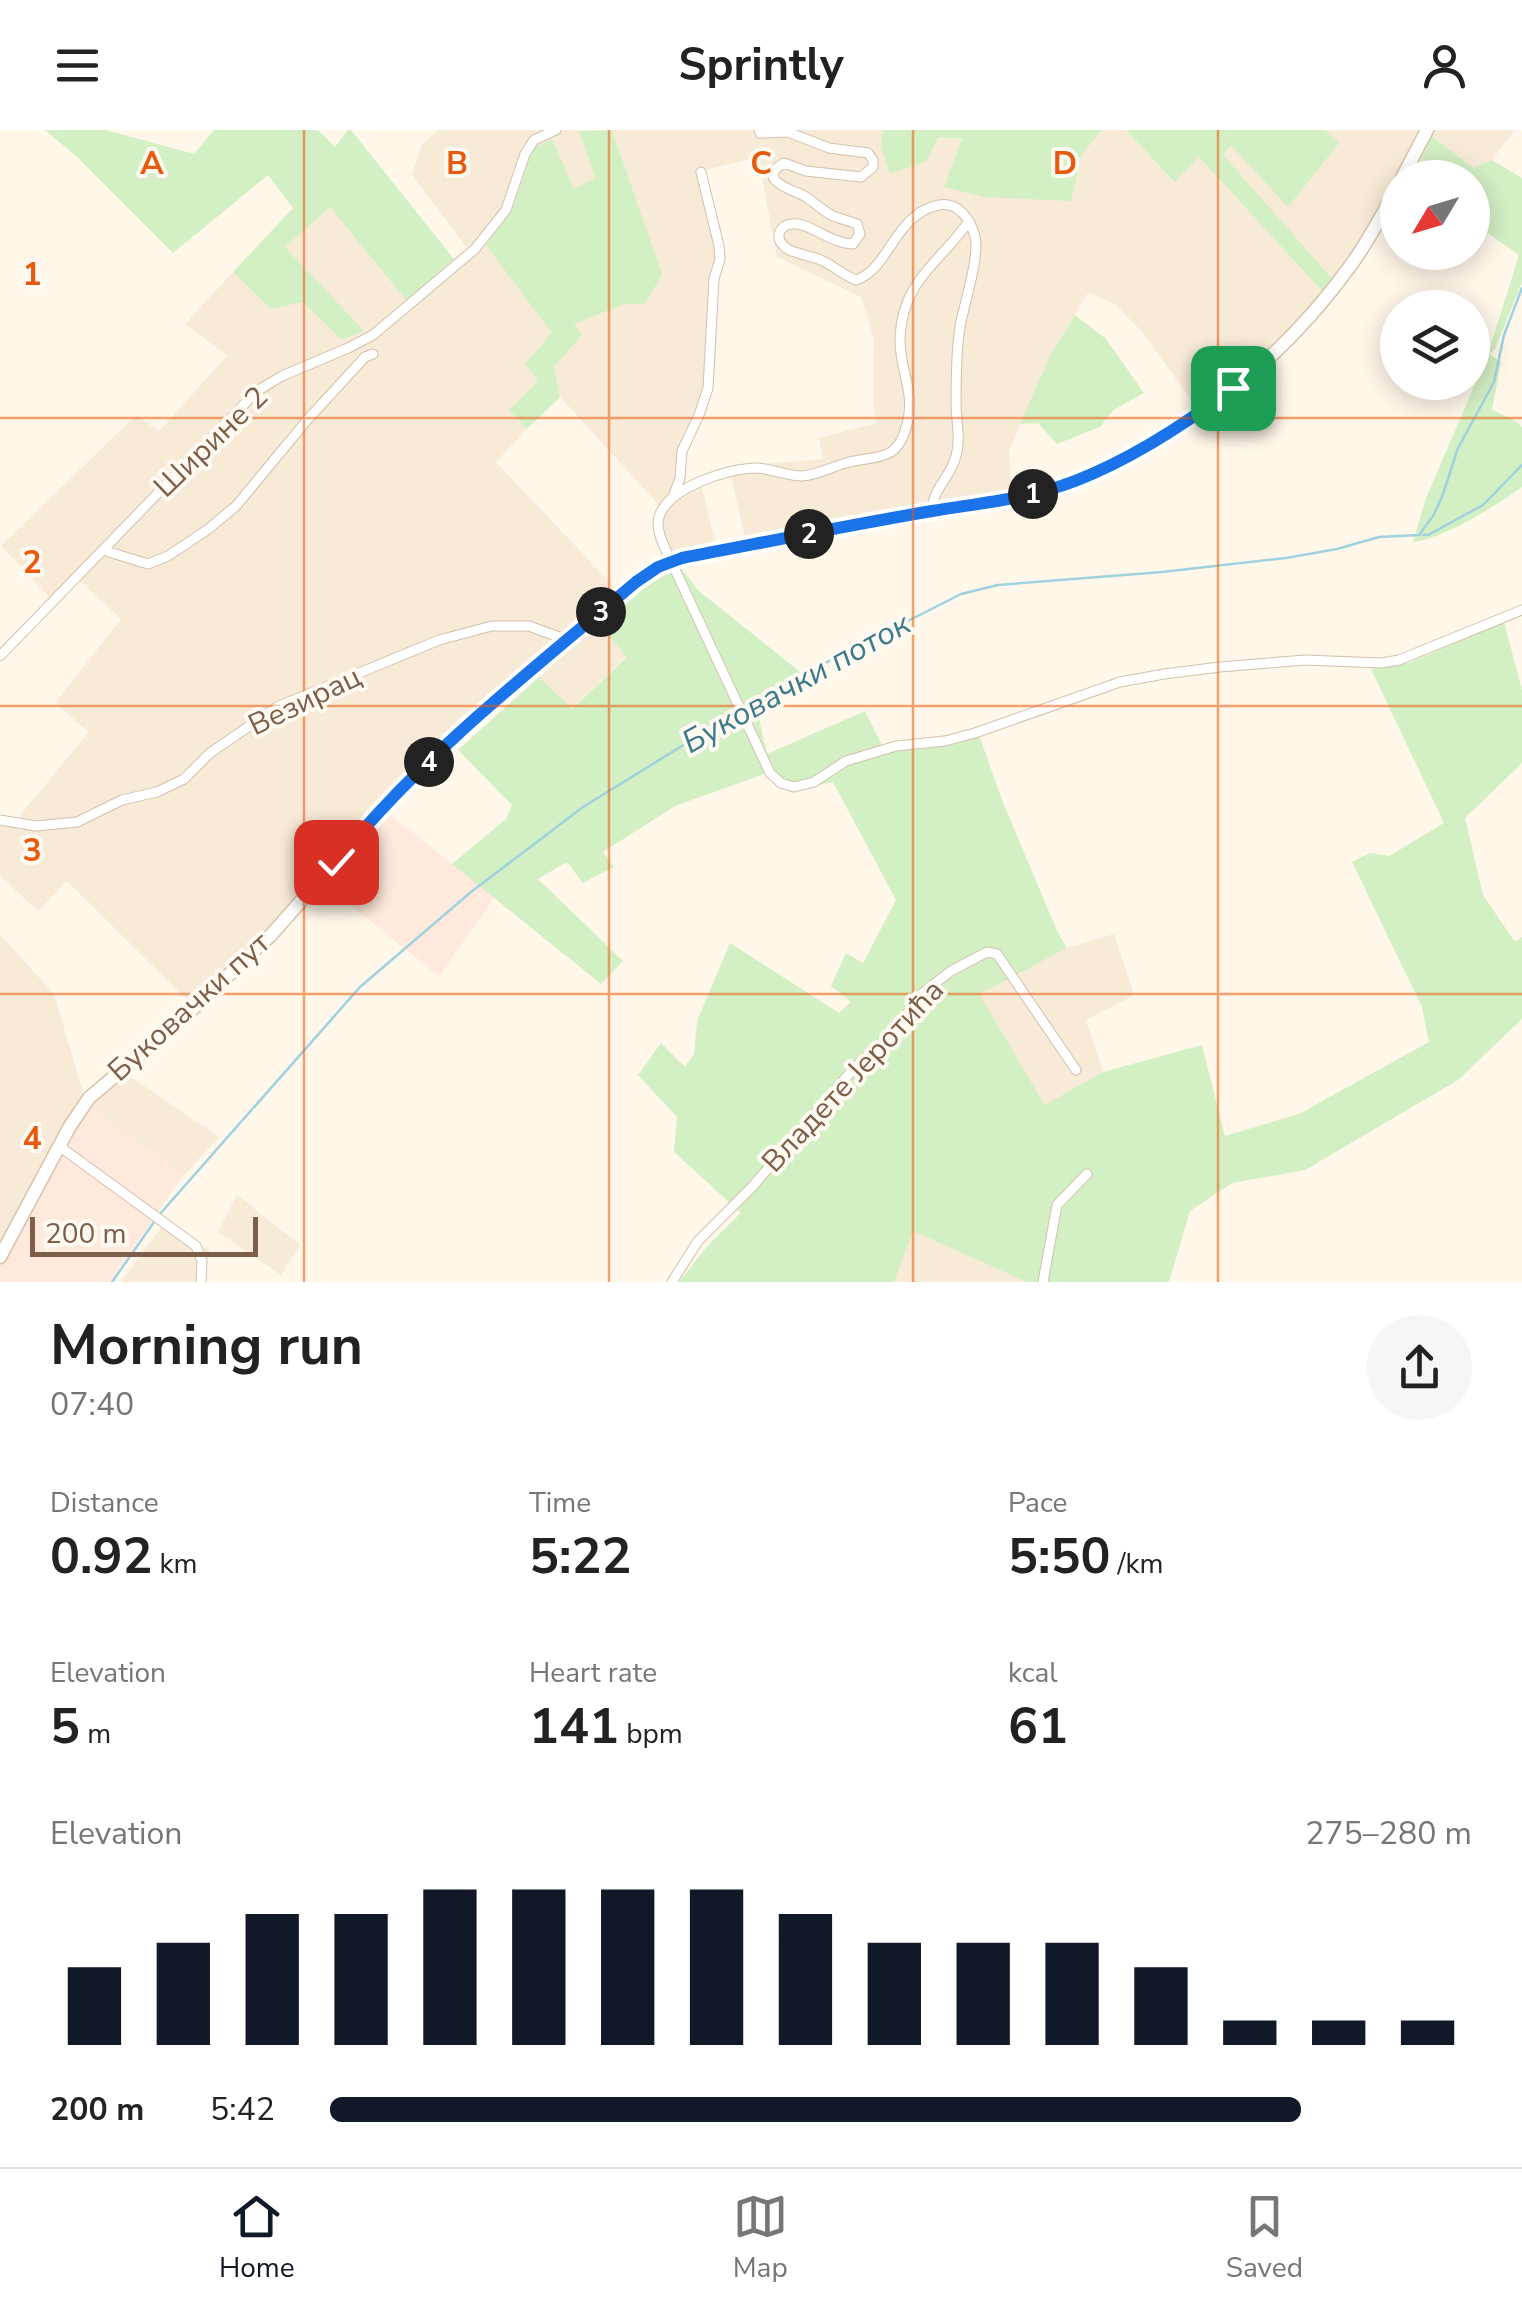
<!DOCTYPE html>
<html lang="en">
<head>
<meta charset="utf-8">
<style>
	body { margin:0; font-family:"Nunito Sans",sans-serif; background:#f6f6f6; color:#222; height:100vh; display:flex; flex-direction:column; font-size:38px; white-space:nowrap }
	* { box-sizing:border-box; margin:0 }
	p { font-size:32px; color:#767676 }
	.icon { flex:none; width:55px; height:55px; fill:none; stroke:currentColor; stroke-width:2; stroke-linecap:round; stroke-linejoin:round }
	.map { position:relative; height:1152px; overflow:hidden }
	.drawer { display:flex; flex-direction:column; background:#fff; flex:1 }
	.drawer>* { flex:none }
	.needle { width:65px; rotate:232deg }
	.buttons { position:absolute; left:1380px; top:30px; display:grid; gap:20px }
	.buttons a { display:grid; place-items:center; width:110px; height:110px; border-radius:50%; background:#fff; box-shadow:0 5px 25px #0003; font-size:50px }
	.scale { position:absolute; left:30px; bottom:25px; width:228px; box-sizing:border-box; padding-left:10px; border:5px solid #7d5e48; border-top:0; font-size:28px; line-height:35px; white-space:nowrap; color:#7d5e48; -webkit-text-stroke:8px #fffaf1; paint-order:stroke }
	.pin { position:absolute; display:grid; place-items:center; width:85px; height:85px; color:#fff; margin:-42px; border-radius:20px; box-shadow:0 5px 15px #0006 }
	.km { position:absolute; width:50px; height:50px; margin:-25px; border-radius:50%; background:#222; color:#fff; font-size:28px; line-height:50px; text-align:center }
	.round { display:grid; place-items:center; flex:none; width:105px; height:105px; border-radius:52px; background:#f6f6f6 }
	.summary { display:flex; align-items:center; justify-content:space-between; height:170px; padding:0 50px }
	h1 { font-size:55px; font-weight:700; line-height:75px }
	.metrics { display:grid; grid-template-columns:repeat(3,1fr); gap:15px; height:170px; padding:10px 50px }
	.metrics div { display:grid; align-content:center }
	.metrics b { font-size:50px; font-weight:700 }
	.metrics small { font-size:28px; font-weight:400 }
	.metrics p { font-size:28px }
	.chart { height:280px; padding:20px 50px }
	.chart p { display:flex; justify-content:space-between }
	.chart svg { width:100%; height:180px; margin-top:10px; stroke:#111827; stroke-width:6 }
	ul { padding:0 50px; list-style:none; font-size:32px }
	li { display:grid; grid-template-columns:160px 120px 1fr; align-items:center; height:75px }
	li i { height:25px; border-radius:12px; background:#111827 }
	header { display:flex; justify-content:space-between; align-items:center; height:130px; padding:0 50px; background:#fff; font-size:45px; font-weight:700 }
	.tabs { display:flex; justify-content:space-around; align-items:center; height:140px; border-top:2px solid #e0e0e0; background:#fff; font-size:28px; color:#767676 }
	.tabs a { display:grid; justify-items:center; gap:5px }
	.tabs .active { color:#111827 }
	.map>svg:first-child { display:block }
</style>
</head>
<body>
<header><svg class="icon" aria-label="menu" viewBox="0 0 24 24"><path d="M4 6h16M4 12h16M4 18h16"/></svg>Sprintly<svg class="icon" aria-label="person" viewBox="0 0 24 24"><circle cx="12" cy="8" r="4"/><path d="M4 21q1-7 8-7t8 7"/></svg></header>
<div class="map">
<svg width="1522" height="1152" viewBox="0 0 1522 1152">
	<rect width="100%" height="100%" fill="#fff7e9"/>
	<!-- residential -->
	<path fill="#f7ead6" d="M439,0H581L579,1L595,49L574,59L552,10L520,58L510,80L552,203L538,251L509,280L527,299L496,332L618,461L386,666L266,802L190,873L67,751L38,781L0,746V686L17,689L89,602L55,573L121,489L78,449L54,472L1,416L136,285L159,301L227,226L185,194L233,142L271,179L303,171L342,210L363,201L285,117L330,77L405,169L467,118L412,45L422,14Z
		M612,0H883L881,16L939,7L963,10L944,57L1071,70L1082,24L1102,0H1126L1173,52L1199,27L1324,163L1289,201L1244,243L1196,276L1142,202L1115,174L1088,163L1050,226L1009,321L1012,364L746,412L729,337L823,329L819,308L877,293L873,274L874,209L861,167L777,127L758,27L705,40L726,126L719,151L715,246L706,284L687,323L684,357L700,349L716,416L667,428L655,395L659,375L560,267L554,237L582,205L573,194L624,174H644L662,144Z
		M1325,0H1423L1365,104L1335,152L1222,25L1231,14L1338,13Z
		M1425,0H1515L1492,30L1473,38Z
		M597,493L627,526L571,579L539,547Z
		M0,804L54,864L84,966L72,981L55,1011L0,1118Z
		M1114,804L1134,865L1086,890L1103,942L1046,976L978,864L1067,818Z
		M128,945L219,1007L184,1045L89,976Z
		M237,1065L300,1115L281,1145L218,1102Z
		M162,1096L193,1119L209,1117L205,1152H121Z
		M912,1100L1027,1152H894Z"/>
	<!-- commercial -->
	<path fill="#ffe9dc" d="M390,685L495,767L439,846L329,758Z
		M89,976L184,1045L156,1084L64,1017Z
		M62,1022L129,1071L152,1091L109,1152H0V1135Z"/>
	<!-- green -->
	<path fill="#d3efc4" d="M45,0H106L194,24L214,0H318L335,17L348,0H351L454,129L406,170L330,77L285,117L364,201L342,210L303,172L271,179L233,142L293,78L268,45L173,123L76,26Z
		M612,0L662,144L645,174H624L574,194L582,205L554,237L560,267L527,299L509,280L538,251L525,234L552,203L486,115L510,80L520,58L531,19L552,9L574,59L595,48L579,1Z
		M883,0H1102L1082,24L1071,71L984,67L944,57L962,9L939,7L926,31L890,44L881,16Z
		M1126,0H1325L1339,13L1288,77L1231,15L1223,25L1335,152L1324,163L1199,27L1174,52Z
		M1432,6L1473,38L1492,30L1522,48V152L1495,219L1489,224L1501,232L1492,280L1514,290L1522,297V357C1495,376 1446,408 1413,412L1426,368L1488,224L1519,125L1473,93L1472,48L1413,47Z
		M1075,185L1106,209L1144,263L1113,280L1100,297L1057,314L1038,293L1020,294L1050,226Z
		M680,437L699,461L805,546L757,580L767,624L865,581L885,621L979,605L1002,670L1058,803L1067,818L979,864L1045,975L1103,942L1202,915L1225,1006L1299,984L1429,912L1422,877L1352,732L1370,723L1389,726L1444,693L1371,539L1409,533L1504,492L1522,560V633L1465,688L1483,765L1515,812L1522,807V889L1458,950L1305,1040L1232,1053L1190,1081L1169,1152H1027L913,1101L894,1152H679L710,1113L741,1083L674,1022L677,987L638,945L661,913L685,937L694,924L697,891L730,813L839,883L851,872L831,856L846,823L863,833L896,770L833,652L810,657L783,652L775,640L675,676L603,722L614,737L583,753L567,732L538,749L623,831L601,854L452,734L506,689L512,675L458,620L539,547L572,579L627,527L597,493L647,453Z"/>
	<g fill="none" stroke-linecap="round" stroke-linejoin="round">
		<!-- stream -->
		<path stroke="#9fd1df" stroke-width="2.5" d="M1423,405H1428L1483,375L1522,335
			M743,578L772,560L961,464L998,455L1162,442L1286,428L1337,419L1379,407L1419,405L1433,386L1442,367L1458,318L1494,252L1504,205L1522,158
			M159,1085L360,857L471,762L583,677L737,582
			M112,1152L154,1092"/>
		<defs>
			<path id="street" d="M759,0L760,3L788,2L829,18L868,23L873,30V37L861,47L806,41L784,33C754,50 794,60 806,67C815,73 823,81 833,86C841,89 849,91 857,94L860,104L853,114C829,113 809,92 792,94C780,95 774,107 784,116C787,120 794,122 798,123C806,126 814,127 821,130C834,136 843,145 856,150C890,139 894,84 939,75C958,71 971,90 975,107C980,126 964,174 960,197C956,221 956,248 956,273C956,291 961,309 956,326C951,347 932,359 932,381
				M969,91C941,132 903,149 900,207C899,245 919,263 904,304C901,312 897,318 891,322C878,330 860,328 846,333C831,337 818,345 802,346C787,346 772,339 757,338C729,338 668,357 659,387C655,401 665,418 671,431L770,643L781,653L794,657L814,652L846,631L896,616L945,611L975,603L1120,552L1164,544L1220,537L1305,530L1381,533L1399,530L1522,480
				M673,367L680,348L682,321L699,285L708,258L714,149L720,129L719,116L701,42
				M105,418L109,422L148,434L168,426L207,400L236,376L308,289L365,227L373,224
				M0,526L257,261L282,246L348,218L373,205L475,119L506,80L525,24L534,10L556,0
				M0,690L36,696L77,692L122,670L157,662L184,649L210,623L277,577L439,510L492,496H529L567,510
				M59,1016L196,1116L202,1131L201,1152
				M672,1152L698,1111L752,1057L856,936L893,905L920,865L951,841L987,822L997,824L1076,940
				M1043,1152L1057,1075L1087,1044"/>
			<path id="secondary" d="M1402,48L1427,0
				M0,1127L70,996L89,968L182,889L271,805L380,682L453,608L636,452L658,437L682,427L1039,363C1163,326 1276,239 1351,135C1369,110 1383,83 1398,56"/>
		</defs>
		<!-- street casing -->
		<use href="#street" stroke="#d3c0ac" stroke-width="11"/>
		<!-- secondary casing -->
		<use href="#secondary" stroke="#d9c2ab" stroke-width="15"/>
		<!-- street -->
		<use href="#street" stroke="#fff" stroke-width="9"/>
		<!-- secondary -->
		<use href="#secondary" stroke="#fff" stroke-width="12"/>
	</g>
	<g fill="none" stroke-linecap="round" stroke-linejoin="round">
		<defs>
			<path id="route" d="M336,732C422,625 532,540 636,452L658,437L682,428C766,412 849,395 932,381C980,373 1028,369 1075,351C1132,329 1184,295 1233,258"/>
		</defs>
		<!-- route casing -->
		<use href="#route" stroke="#fff" stroke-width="20"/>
		<!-- route -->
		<use href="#route" stroke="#1a73e8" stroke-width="12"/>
	</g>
	<!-- grid -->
	<path fill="none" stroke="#e8590c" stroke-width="2.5" stroke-opacity="0.55" d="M304,0V1152M609,0V1152M913,0V1152M1218,0V1152M0,288H1522M0,576H1522M0,864H1522"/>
	<g text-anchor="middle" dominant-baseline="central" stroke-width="8" stroke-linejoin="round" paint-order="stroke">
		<!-- street labels -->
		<g font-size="30" fill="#7d5e48" stroke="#fffaf1">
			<text transform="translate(211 312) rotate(-44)">Ширине 2</text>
			<text transform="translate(305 571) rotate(-26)">Везирац</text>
			<text transform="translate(189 877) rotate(-42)">Буковачки пут</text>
			<text transform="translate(853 946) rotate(-47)">Владете Јеротића</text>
		</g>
		<!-- water labels -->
		<g font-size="32" font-style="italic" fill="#3c7a8b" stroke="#fffaf1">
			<text transform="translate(796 553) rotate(-29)">Буковачки поток</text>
		</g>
	</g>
	<g font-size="32" text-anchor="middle" font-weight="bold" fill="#e8590c" stroke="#fffaf1" stroke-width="8" stroke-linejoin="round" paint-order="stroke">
		<text x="152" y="44">A</text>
		<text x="457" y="44">B</text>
		<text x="761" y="44">C</text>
		<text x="1065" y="44">D</text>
		<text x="32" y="155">1</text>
		<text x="32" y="443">2</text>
		<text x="32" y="731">3</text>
		<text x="32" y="1019">4</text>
	</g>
</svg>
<div class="buttons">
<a><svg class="needle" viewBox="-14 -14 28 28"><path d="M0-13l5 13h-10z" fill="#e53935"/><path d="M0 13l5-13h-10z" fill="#767676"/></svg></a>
<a><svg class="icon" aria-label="layers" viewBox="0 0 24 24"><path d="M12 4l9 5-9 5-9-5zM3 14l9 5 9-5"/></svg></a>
</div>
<div class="scale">200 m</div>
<div class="pin" style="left:1233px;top:258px;background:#1e9e55"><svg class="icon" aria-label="arrive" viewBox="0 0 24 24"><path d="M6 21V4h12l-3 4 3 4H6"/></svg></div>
<div class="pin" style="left:336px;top:732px;background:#d93025"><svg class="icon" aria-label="check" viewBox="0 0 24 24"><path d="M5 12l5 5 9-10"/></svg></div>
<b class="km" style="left:1033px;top:364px">1</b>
<b class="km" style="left:809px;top:404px">2</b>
<b class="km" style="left:601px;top:482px">3</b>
<b class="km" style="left:429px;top:632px">4</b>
</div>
<section class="drawer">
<div class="summary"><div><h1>Morning run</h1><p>07:40</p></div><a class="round"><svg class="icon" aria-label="share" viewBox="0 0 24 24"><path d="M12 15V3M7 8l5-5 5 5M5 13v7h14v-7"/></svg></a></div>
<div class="metrics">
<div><p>Distance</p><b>0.92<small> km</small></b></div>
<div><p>Time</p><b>5:22</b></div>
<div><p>Pace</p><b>5:50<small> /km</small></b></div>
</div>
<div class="metrics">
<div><p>Elevation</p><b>5<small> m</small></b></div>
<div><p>Heart rate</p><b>141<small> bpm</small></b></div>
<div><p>kcal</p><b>61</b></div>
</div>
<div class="chart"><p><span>Elevation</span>275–280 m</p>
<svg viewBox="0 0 160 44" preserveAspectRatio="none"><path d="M5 44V25M15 44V19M25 44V12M35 44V12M45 44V6M55 44V6M65 44V6M75 44V6M85 44V12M95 44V19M105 44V19M115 44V19M125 44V25M135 44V38M145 44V38M155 44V38"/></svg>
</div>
<ul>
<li><b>200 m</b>5:42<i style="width:85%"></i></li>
</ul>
</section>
<nav class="tabs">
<a class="active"><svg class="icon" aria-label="home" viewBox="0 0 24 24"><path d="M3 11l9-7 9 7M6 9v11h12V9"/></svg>Home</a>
<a><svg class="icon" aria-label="map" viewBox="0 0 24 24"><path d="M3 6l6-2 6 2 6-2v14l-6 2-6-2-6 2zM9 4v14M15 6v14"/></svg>Map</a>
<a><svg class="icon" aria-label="saved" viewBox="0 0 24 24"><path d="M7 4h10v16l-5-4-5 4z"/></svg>Saved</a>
</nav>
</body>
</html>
